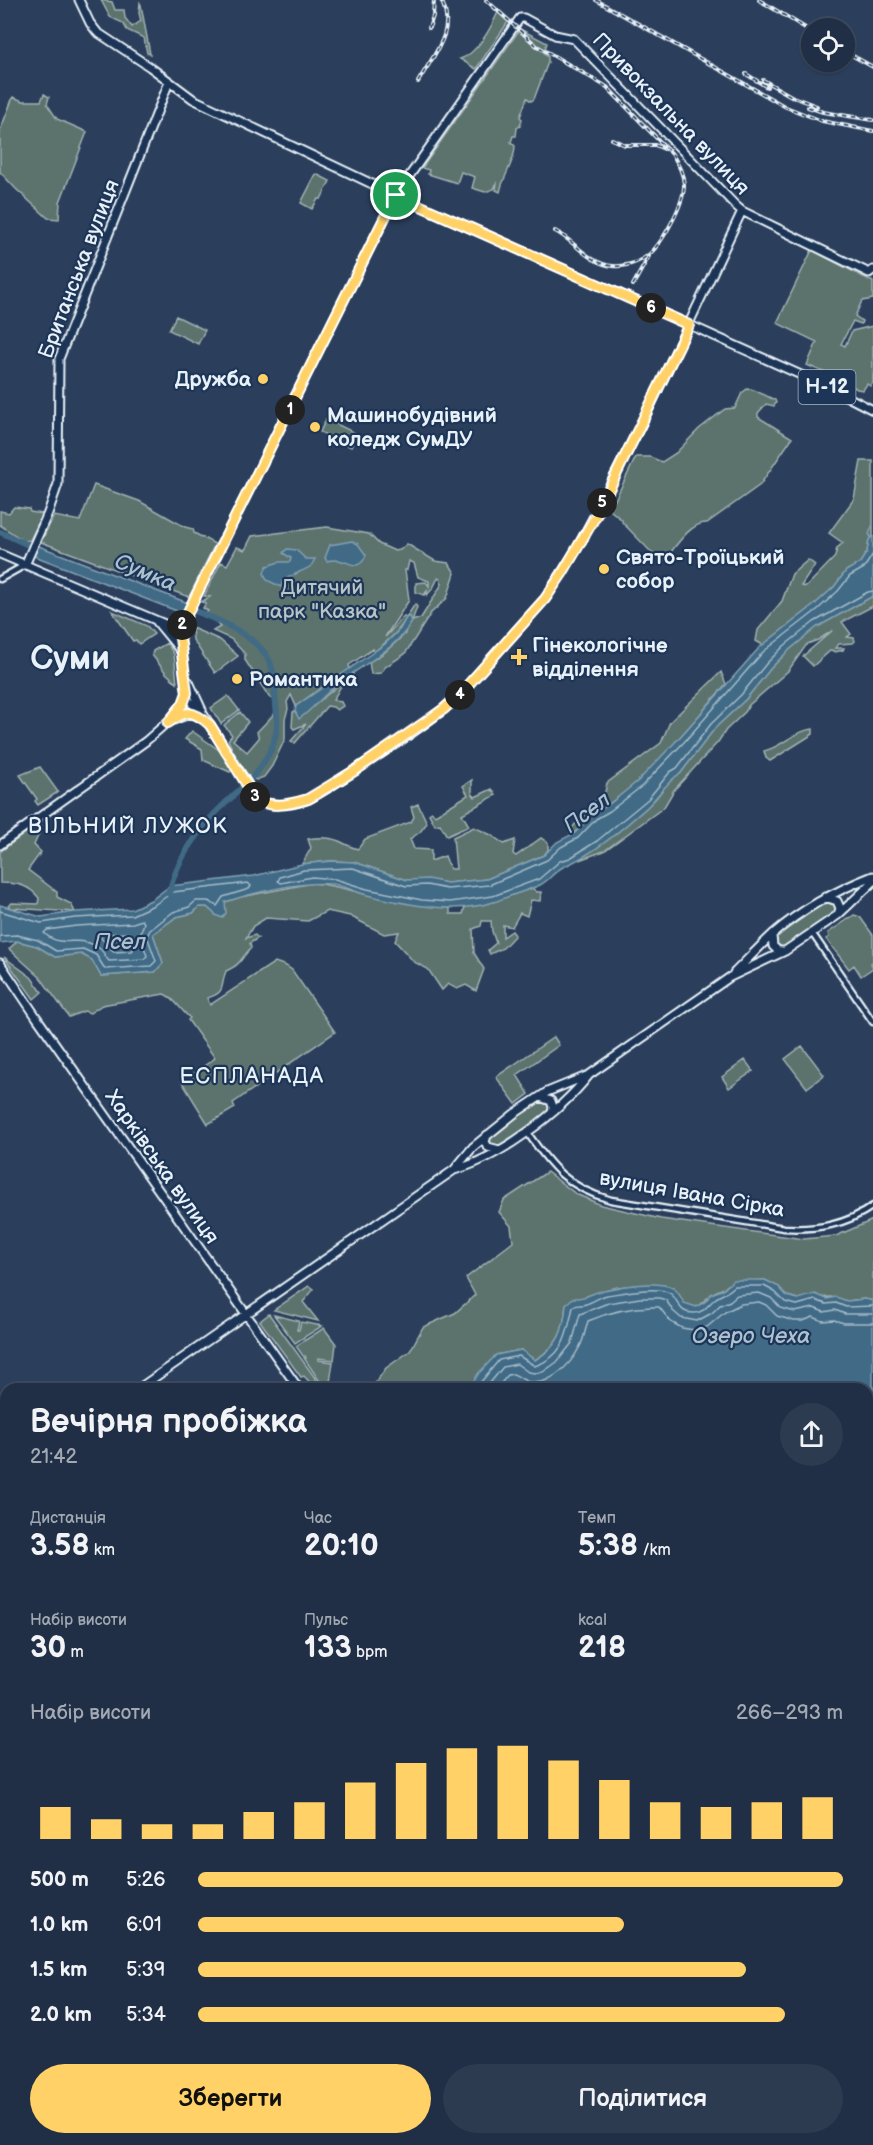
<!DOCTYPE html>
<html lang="uk">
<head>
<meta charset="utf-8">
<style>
	body { margin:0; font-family:"Balsamiq Sans",sans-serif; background:#2d3b50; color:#f1f3f6; height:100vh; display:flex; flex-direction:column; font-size:22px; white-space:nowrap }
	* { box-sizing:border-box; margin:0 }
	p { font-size:20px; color:#a2a9b3 }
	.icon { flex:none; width:33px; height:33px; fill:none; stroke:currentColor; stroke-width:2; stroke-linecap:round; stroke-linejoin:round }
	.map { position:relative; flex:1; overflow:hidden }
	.details { position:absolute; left:0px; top:1383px; width:873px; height:762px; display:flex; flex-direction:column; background:#202f45; border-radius:18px 18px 0 0; box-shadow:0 2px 4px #0004,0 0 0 2px #3d4a5e }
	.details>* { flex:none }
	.controls { position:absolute; left:801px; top:18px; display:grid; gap:12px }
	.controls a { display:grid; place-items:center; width:54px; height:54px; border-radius:50%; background:#202f45; box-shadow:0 2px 4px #0004,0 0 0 2px #3d4a5e; font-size:30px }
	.pin { position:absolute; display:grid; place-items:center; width:51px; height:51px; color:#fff; margin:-26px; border:3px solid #fff; border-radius:50%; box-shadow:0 2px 6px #0007 }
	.km { position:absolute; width:30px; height:30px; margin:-15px; border-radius:50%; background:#222; color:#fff; font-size:16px; line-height:30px; text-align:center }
	.round { display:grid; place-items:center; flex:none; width:63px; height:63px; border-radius:32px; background:#2d3b50 }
	.headline { display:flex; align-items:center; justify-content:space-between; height:102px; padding:0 30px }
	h1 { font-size:33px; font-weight:700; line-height:45px }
	.stats { display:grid; grid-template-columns:repeat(3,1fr); gap:9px; height:102px; padding:6px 30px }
	.stats div { display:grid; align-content:center }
	.stats b { font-size:30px; font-weight:700 }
	.stats small { font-size:16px; font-weight:400 }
	.stats p { font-size:16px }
	.chart { height:168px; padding:12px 30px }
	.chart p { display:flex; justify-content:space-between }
	.chart svg { width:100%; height:108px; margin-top:6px; stroke:#ffd166; stroke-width:6 }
	.action { display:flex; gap:12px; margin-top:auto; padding:12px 30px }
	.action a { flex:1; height:69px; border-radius:36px; background:#ffd166; color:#111; font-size:24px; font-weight:700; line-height:69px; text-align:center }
	.action a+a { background:#2d3b50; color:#f1f3f6 }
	ul { padding:0 30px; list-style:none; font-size:20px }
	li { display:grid; grid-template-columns:96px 72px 1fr; align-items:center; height:45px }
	li i { height:15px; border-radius:8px; background:#ffd166 }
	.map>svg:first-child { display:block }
</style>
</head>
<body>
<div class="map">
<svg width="873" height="2145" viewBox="0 0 873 2145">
	<rect width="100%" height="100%" fill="#2b3f5c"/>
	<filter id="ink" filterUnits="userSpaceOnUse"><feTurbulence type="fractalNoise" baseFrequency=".0167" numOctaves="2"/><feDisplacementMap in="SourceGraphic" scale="12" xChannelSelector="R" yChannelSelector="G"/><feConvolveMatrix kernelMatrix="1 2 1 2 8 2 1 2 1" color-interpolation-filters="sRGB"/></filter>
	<g filter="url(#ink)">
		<!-- green -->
		<path fill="#5b726d" stroke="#a2b2b2" stroke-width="1.5" fill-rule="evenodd" d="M101,0L112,2L115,10H124L125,18L132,27L141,21L139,13L140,3L141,5L150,54L147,53L144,38L127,30L123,23L110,17Z
			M498,12L508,22L476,69L460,59C477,54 491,28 498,12Z
			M520,29L547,43L544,52L548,57V62L534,99L531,101L527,98L520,117L522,119L520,126L517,128L516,136H513L511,142L515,146C515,162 503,176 500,192L496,190L497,182L494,189L485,192L472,188L475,177L461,172L457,183L428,174L429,170L422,168Z
			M44,94L49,97L47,104L57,119L87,132L60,202L59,219L48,218L16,189L0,172V131L13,97L23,101H41Z
			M316,174L330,181L321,199H318L312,209L301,203Z
			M812,250L873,282V299L862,301L855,316L862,321L861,324L853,321L841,344L845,346L852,331L873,326V383L870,386L867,384L863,390L857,389L849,384L838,383L835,377L807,365L817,342L777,323Z
			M176,316L205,330L198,344L169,330Z
			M747,389L754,390L775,400L776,403L774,406L766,404L758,413V417L792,438L760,485L707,523C690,522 674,549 664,561L652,553L622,522V520L610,510L636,457H650L662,462L676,453L699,429L725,409L735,408L742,393Z
			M326,419L357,434L351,447L320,432Z
			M861,461H873V536L869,540L867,552L860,563L846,571L834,587L813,606L763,645L756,641L758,630L782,601L792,574L808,560L815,565L801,586L806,587L835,557L837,548L843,543L829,533L854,499Z
			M94,485L139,501L185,527L193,529L194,533L215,544L189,597L41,542L54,516L80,521Z
			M14,507L29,509L30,512L43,514L30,540L24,541L0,525V511L9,513Z
			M327,527L369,534L379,544L395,551L400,550L407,544L435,561L449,563L455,573L447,598L431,613L405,654L385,667L381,673L371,674L369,662L384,653L405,634L406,618C398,633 387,642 374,652L373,649L349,665L350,670L311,695L296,706L291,695L287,702L288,709L285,719V739L272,766L264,777L256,780C241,773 235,754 228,740L232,735L224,725L240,712L248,722L233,740L247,752L259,738L257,732L277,711V703L269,697L245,660V654L231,639L213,631L220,627L212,618L205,614L208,611L203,608L206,603L201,602L210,597L204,596L221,562L227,565L237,547L245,550L252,536ZM409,561L414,563L418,577L429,581V586L426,582L416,583V592L424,595L427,591V595L433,588L438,578H440L442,584L421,618L412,621L417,607L415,604L406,618L404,616C396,623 392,631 385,637L409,600L405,570H407Z
			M873,596V606L842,622L851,634L847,637L854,638L855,641L853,643L839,644L835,648H844L843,650L835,652L831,650L813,666L803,656L833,630L818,640L807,644L788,671L749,705L745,712L726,730L718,742L674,790L664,807L604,851L579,860C604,840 631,824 654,800C662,792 670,776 680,774L715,728L746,699L771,668L788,651L817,627Z
			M112,611L147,626L154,634L139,644L136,640L133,641Z
			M192,628L220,640L238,656L215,673L193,640Z
			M167,643L174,654L177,683L166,673L152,655L153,651Z
			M721,672L726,684C698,716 670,751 639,780C618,800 593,812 575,833H570V830L580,819L584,812L605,792L607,783L661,743L670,722Z
			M353,673V675L341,686L333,700L341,702L343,706L337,710L333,707L327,706L295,743L291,741L306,724L294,729L292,727L293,712L295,711L299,718Z
			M228,696L239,710L221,724L211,708Z
			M813,729V734L770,761L766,758L764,751C783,747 793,731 813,729Z
			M192,731L219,750L233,769L230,772L203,760L202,749L185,739Z
			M40,767L58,792L38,805L35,801L37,799L20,775Z
			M472,780V793L475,797L492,789L496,795L462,814L469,826L447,836L440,824L435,825L429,814L432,812L435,815L468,795L463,786Z
			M418,804L427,823L420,832L410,839L414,849L431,850V861L445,856L450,869H456L453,837L474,827L491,835L504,844L515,840L513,854L516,856L541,838L548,843V850L544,855L487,879L447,883L437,881L407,880L354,862L331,861L302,864L311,848L308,839C318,837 329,837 339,841C346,844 349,847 358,849L365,839L411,822L414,817L411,807Z
			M42,827L34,845L41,852L28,870L57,892V897L71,904L75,912L12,908L8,906L12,903L38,904L39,898C28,884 16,883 0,883V852L31,829Z
			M313,883C335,885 348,890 369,895C396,901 422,906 450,908V914H463L465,907L495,901L532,888L537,892H541L540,901L531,900L527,916L520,913L512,927L503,925V937L512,931L515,935L503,948L490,954L488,950L496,943L492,931L491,921H482L481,926L473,929L474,953L484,969L476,991L466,985L457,989L448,984L442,990L428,969L414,962L395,941L399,932L384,934L350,916L327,911L308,921L266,918L253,926L246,938L255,935L258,938L250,943L251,948C239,960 243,963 226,971C220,985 227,993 207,998L210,1005L275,962L286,966L292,970L335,1032L233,1103L235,1108L208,1124L182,1082L215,1058L188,1020L190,1018C180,1010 175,998 164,994L102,1005L90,1013L84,1011L69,1017L40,977L9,949L17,941L37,946L55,957L81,954L92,960L101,976L155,972L163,963L153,934L176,917L193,913L199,907H207L216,915L225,902L241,897Z
			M827,901L835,903L836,907L835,912L784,948L776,944V937Z
			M854,915L860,917L873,935V962L871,963L873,968L861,976L854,965L849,969L826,939L829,937L828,933Z
			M4,957L31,977L42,992L34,999Z
			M554,1037L559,1045L517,1075L529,1094L516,1104L496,1077Z
			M802,1046L824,1075L807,1088L785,1059Z
			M745,1060L753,1071L729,1088L722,1077Z
			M540,1100L550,1104V1111L497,1147L491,1144L490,1137Z
			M547,1172L576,1194L601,1205L661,1219L804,1239L836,1236L873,1220V1301L865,1299L846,1301L831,1297L798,1299L787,1296L779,1287L765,1280L743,1282L728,1285C723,1290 719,1289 713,1293C707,1297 703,1303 696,1307L683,1303C681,1298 678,1291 673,1288C660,1281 616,1286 602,1291C590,1294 579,1300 566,1304C564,1332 559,1345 535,1360L521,1350L496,1355L469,1389H371L386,1368L410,1351L423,1327L455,1313L475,1295L466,1278L513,1242L511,1226L499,1212L504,1200Z
			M309,1286L314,1289L303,1302L318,1321L274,1310Z
			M269,1314L323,1389H316L304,1376L301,1377L260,1321Z
			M274,1315L299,1321L297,1330H299L301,1322L322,1326L295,1343Z
			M324,1328L336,1344L334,1360L318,1358V1360L333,1362L329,1389H325L304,1358H306L305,1356H303L296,1346Z"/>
		<!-- water -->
		<path fill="#406b85" stroke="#83a1b3" stroke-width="1.5" d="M873,536V596L817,627L788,651L771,668L746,699L715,728L680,774C672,776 654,801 646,808C621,830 595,853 565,866C555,870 549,881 540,885C526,891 511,895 497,901C456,915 408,905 367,895C356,892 344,886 332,884C301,881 255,892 225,902L226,913L222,918L216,915L207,907H199L193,913L176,917L153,934L163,963L155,972L101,976L92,960L81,954L55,957L37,946L17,941L0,943V905L41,917L75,912L132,909L151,900L170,886L254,876L302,864L331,861L354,862L407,880L428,879L447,883L487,879L544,855L557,842L575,833L593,814L607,806L638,781L680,737L759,648L813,606L834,587L846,571L860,563L867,552L869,540Z
			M352,541L358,544L366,555C359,574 348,560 337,560C334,560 330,560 327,561L325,558L330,545Z
			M36,545L188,603L182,613L32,555Z
			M287,549L296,550L306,559H315L311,566C302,572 292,574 283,581L281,587L267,580L264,573L267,566L279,562H290L291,558L283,553Z
			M410,616L412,622C394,652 360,665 334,687C322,697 312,710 299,719L295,711L296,706L385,644L400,629L406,618Z
			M733,1280H765L779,1287L787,1296L798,1299L815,1294L827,1299L836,1297L847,1301L865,1299L873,1301V1468L867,1470V1389H469L478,1374L496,1355L521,1350L535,1360C559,1346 564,1331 566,1304L573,1298C587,1299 591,1293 604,1290C620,1286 658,1280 673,1288C679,1292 681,1298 684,1303L696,1307L705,1302L711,1294L724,1289Z"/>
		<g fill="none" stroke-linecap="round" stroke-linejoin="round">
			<!-- shore -->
			<path stroke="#a5bbca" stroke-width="1.5" d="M873,554L864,568L850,576L838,591L817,610L763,652L685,741L642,786L610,811L596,819L578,838L561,847L547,860L489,885L447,889L427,885L406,886L353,868L304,870L280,877L278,881L281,883L312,877L335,879L367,889L422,900L450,902L493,896L539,879L560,861L570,858L597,841L648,799L670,772L677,768L711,724L741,695L766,664L784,646L814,622L868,592L873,591
				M0,911L41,923L75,918L132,915L154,905L173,892L248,883L251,886L249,889L223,897L217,906L208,901H196L189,907L173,912L150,930L147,936L156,961L151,966L105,969L96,955L83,949L56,951L38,940L17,935L0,936
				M142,920L144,923L140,935L147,956L144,959L109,961C106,958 104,952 100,949C79,932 63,951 44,933L47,930L76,926L133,923Z
				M129,933L134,948L132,951L114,952L101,938L103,934Z
				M475,1389L499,1360L519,1356L535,1366C565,1356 567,1333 573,1307C577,1304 581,1306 586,1304C593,1302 599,1297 607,1295C621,1293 659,1285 671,1294C680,1301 677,1313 694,1313C705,1313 709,1303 716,1298C724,1293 728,1293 735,1286H764L775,1292L785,1302L797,1305L815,1300L826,1304L836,1303L846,1307L873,1306
				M485,1389L503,1367L517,1364L528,1372L535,1373L543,1372L557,1362L572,1343L580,1314L608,1303L640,1298H659L666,1300L673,1311L681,1318L697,1321L712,1313L720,1305L730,1301L737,1295L759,1293L771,1298L781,1308L795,1312L814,1308L824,1312L835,1310L845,1314H873
				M496,1389L508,1375L513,1374C519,1376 524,1381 530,1382C550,1386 571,1364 579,1348C584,1340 585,1330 588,1321C611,1311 634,1306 659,1307L671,1322L682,1328L694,1330L707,1327L725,1312L741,1304L759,1302L766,1305L777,1316L794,1321H803L813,1317L823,1321L834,1320L844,1323H873"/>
			<!-- stream -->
			<path stroke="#83a1b3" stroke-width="1.5" d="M871,537L869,534L873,524"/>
			<!-- river -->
			<path stroke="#406b85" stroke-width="6" d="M0,532L37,549
				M169,894C174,868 192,838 210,819C236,789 266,775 276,734C279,723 276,708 275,697C275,686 275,676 271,665C261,634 207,616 178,604"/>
			<defs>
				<path id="minor" d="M0,579L25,565
					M812,933L873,1022
					M527,1132C551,1167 568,1188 611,1200L784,1228C817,1230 846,1225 873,1206
					M0,1558L6,1566
					M0,1969L6,1970
					M175,2145V2139"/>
				<path id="major" d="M79,0L90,23L97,32L150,67L193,99L389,192L683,322L832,389L873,410
					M0,554L179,630
					M25,565L48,513L58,484L59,359L169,82
					M157,622L180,650
					M179,630L396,195L520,18H524L555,35L574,39L736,206L742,211L865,271L869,273L873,270
					M189,682L202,710
					M186,698L203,714L257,799C271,807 291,805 306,800C321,794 336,782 349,774C387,750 426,726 458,696L545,599L577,549L644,419L742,211
					M173,720L192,713L203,719
					M0,845L146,741L172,718L183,704L187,693L179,630
					M825,897L837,901L840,908L838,915
					M772,936L773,946L778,951H785
					M0,963L37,1018L299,1389
					M734,973C747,960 760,946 773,934C803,908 837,890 873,876
					M540,1097L551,1101L553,1107L552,1113
					M487,1135L485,1142L488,1147L499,1150
					M454,1170L473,1147L514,1114L547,1092L589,1075L730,977L785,951L838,915L873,882
					M138,1389L454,1170C500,1158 560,1112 589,1075
					M0,1485L6,1481
					M867,1807L873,1801
					M0,1911L6,1907
					M867,2007L873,2012
					M444,2145V2139
					M636,2145L643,2139"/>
			</defs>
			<!-- minor casing -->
			<use href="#minor" stroke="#e8f1f8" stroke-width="9"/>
			<!-- major casing -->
			<use href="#major" stroke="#e8f1f8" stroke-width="11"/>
			<!-- minor -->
			<use href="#minor" stroke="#1d3557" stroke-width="4.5"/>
			<!-- major -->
			<use href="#major" stroke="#1d3557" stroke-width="7"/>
			<defs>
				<path id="rail" d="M486,0L537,46L607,87L672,154C678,163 683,173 684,184C685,202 662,245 647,256C638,263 624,267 613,266C589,264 575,241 555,231
					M596,0L786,107L822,121L873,131
					M759,0L812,32
					M429,28L433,16L434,0
					M844,51L873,67
					M746,74L767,87
					M763,80L793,97L817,106
					M418,82C433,55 457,31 441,0
					M808,107L823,112L873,120
					M612,139L625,145H655L664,149
					M633,285L649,256"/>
			</defs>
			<!-- rail casing -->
			<use href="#rail" stroke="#e8f1f8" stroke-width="4"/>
			<!-- rail -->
			<use href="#rail" stroke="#1d3557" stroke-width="1.5" stroke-dasharray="4.5" stroke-linecap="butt"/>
		</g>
	</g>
	<g fill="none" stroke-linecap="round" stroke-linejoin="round" filter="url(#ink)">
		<defs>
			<path id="route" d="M396,195L689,325L597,514L562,574L545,599L458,696L444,709L356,770L308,799C291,804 266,811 253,795L210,725C192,709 187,710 168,723L183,704L187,693L179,630Z"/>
		</defs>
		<!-- route casing -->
		<use href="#route" stroke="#fff" stroke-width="12"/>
		<!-- route -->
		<use href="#route" stroke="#ffd166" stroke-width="8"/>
	</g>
	<!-- markers -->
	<g fill="#ffd166" stroke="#1d3557" stroke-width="2">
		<circle cx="263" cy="379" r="6"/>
		<circle cx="315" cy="427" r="6"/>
		<circle cx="604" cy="569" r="6"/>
		<path d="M516 648h6v6h6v6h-6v6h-6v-6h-6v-6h6z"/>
		<circle cx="237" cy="679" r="6"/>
	</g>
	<g text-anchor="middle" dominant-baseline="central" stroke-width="4.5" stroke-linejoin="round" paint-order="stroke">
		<!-- shield labels -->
		<rect fill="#1d3557" stroke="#abb9c8" stroke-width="1.5" x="798.5" y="370" width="57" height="34" rx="4.5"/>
		<g font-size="20" font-weight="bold" fill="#e8f1f8">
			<text x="827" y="387">Н-12</text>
		</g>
		<!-- street labels -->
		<g font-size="21" fill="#e8f1f8" stroke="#1d3557">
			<text transform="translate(671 114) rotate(46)">Привокзальна вулиця</text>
			<text transform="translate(79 269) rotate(-69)">Британська вулиця</text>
			<text transform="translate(162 1167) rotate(55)">Харківська вулиця</text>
			<text transform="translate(692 1194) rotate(10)">вулиця Івана Сірка</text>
		</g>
		<!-- poi labels -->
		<g font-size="21" font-weight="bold" fill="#e8f1f8" stroke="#1d3557" text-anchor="start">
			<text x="251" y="379" text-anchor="end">Дружба</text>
			<text x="327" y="415">Машинобудівний<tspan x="327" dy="24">коледж СумДУ</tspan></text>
			<text x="616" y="557">Свято-Троїцький<tspan x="616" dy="24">собор</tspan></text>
			<text x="532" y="645">Гінекологічне<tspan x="532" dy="24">відділення</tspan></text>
			<text x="249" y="679">Романтика</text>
		</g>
		<!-- park labels -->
		<g font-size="21" fill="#b7c5c7" stroke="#1d3557">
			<text x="322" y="587">Дитячий<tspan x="322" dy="24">парк "Казка"</tspan></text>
		</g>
		<!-- water labels -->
		<g font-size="22" font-style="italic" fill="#adc2d0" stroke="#1d3557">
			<text transform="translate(145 573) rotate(23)">Сумка</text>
			<text transform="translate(587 813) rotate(-37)">Псел</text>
			<text x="120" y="942">Псел</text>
			<text x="751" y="1336">Озеро Чеха</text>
		</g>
		<!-- neighbourhood labels -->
		<g font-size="22" letter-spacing="1.5" fill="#e8f1f8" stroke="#1d3557">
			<text x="128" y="826">ВІЛЬНИЙ ЛУЖОК</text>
			<text x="252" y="1076">ЕСПЛАНАДА</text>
		</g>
		<!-- town labels -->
		<g font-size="33" font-weight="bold" fill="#e8f1f8" stroke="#1d3557">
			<text x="70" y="659">Суми</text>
		</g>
	</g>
</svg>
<div class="controls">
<a><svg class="icon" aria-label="locate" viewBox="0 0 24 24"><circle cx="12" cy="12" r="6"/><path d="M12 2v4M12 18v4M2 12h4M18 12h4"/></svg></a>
</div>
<div class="pin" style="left:396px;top:195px;background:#1e9e55"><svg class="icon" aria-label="arrive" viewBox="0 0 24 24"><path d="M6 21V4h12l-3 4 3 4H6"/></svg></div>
<b class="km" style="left:290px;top:410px">1</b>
<b class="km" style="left:182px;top:625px">2</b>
<b class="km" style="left:255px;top:797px">3</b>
<b class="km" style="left:460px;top:695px">4</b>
<b class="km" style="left:602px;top:503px">5</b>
<b class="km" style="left:651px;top:308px">6</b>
<section class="details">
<div class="headline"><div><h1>Вечірня пробіжка</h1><p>21:42</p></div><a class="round"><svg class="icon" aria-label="share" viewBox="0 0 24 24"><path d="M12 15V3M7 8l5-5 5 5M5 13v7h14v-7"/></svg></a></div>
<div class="stats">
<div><p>Дистанція</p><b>3.58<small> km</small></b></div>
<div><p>Час</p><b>20:10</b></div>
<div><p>Темп</p><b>5:38<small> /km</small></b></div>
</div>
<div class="stats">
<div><p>Набір висоти</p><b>30<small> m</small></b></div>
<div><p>Пульс</p><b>133<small> bpm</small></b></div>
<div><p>kcal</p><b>218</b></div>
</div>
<div class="chart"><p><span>Набір висоти</span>266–293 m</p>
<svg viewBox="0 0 160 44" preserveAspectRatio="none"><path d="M5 44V31M15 44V36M25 44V38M35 44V38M45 44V33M55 44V29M65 44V21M75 44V13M85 44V7M95 44V6M105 44V12M115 44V20M125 44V29M135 44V31M145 44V29M155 44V27"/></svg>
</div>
<ul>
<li><b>500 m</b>5:26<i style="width:100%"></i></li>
<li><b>1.0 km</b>6:01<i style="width:66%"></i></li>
<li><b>1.5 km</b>5:39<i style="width:85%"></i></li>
<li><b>2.0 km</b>5:34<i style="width:91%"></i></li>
</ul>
<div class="action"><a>Зберегти</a><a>Поділитися</a></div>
</section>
</div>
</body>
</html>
